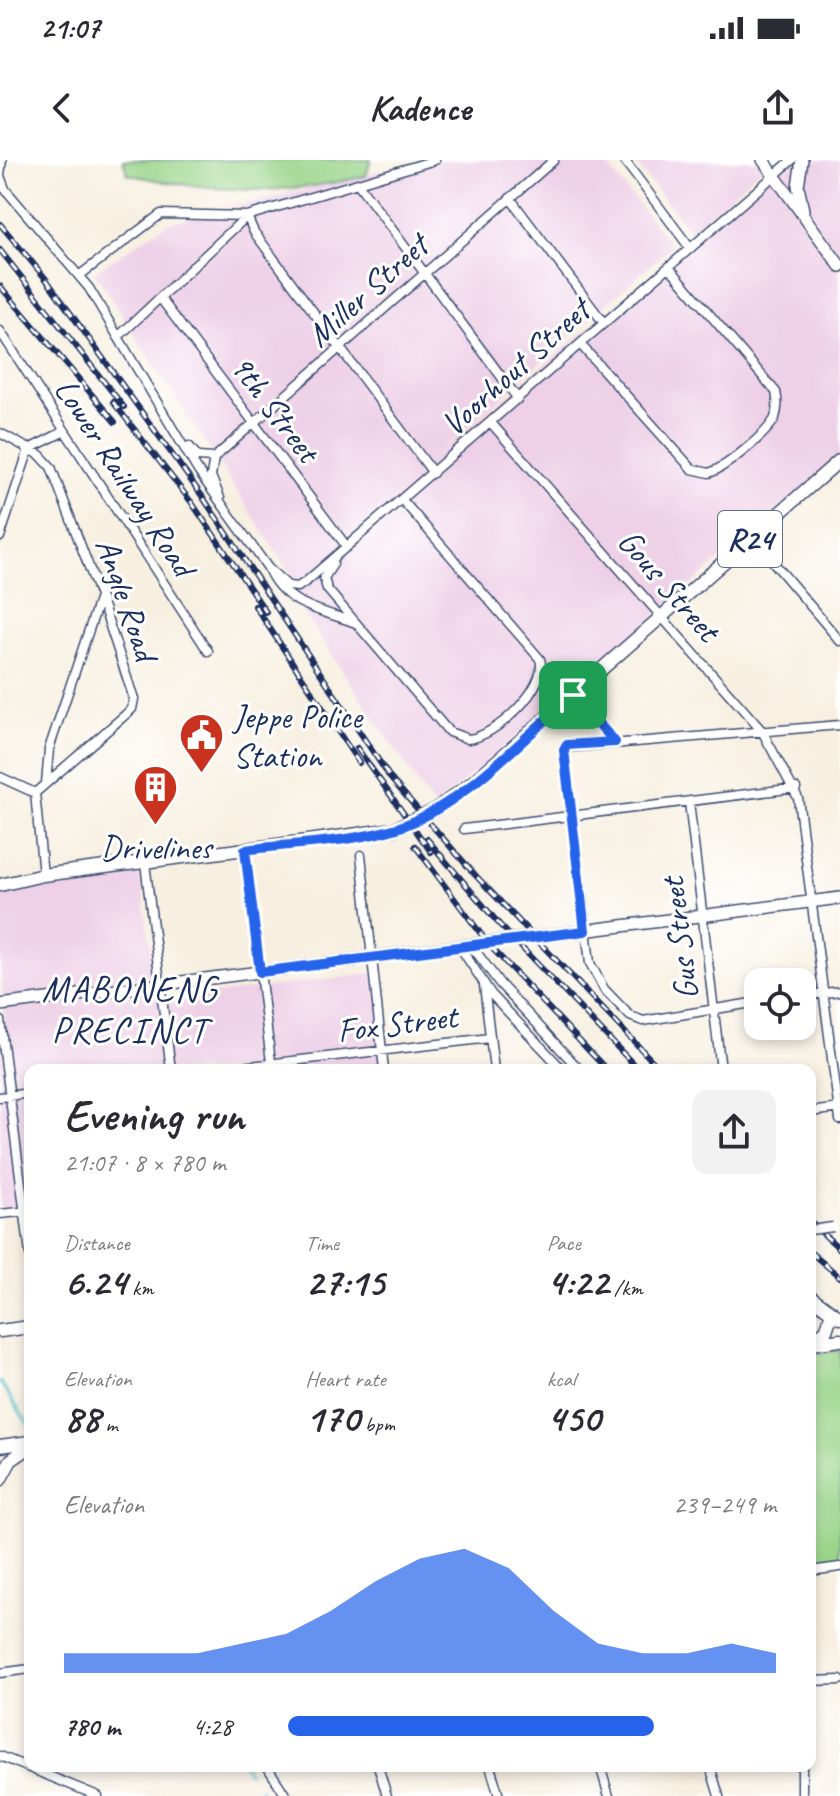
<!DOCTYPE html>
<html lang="en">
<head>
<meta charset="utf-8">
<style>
	body { margin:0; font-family:Caveat,sans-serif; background:#f2f2f3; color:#2b2b33; height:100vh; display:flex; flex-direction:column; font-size:30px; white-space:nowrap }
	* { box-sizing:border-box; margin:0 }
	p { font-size:26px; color:#7c7c81 }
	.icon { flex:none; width:44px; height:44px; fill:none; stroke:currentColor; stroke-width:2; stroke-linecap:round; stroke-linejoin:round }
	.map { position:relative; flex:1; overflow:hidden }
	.panel { position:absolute; left:24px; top:904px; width:792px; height:708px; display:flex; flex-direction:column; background:#fff; border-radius:16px; box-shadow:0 4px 12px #0003 }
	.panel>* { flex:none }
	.controls { position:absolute; left:744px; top:808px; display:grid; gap:16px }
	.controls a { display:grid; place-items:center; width:72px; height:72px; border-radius:16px; background:#fff; box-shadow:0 4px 12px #0003; font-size:40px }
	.pin { position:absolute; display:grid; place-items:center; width:68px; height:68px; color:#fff; margin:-34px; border-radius:16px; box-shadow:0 4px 12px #0006 }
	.round { display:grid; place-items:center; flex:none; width:84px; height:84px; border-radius:16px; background:#f2f2f3 }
	.summary { display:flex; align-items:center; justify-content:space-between; height:136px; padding:0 40px }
	h1 { font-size:44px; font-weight:700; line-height:60px }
	.metrics { display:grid; grid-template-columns:repeat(3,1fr); gap:12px; height:136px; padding:8px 40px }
	.metrics div { display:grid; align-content:center }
	.metrics b { font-size:40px; font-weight:700 }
	.metrics small { font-size:22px; font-weight:400 }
	.metrics p { font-size:22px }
	.chart { height:224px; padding:16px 40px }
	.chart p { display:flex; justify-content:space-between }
	.chart svg { width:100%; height:144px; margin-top:8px; fill:#2563eb; opacity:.7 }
	ul { padding:0 40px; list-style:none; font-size:26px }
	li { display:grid; grid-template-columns:128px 96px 1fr; align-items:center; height:60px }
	li i { height:20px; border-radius:10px; background:#2563eb }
	.status { display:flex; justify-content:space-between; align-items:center; height:56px; padding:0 40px; background:#fff; direction:ltr }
	.status svg { height:22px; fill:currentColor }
	header { display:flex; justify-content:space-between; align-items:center; height:104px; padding:0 40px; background:#fff; font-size:36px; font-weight:700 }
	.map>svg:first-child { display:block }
</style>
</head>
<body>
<div class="status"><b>21:07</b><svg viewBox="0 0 49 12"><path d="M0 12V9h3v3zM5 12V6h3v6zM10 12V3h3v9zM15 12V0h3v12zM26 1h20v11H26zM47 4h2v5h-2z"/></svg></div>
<header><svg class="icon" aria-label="back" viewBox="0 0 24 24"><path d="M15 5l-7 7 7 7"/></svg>Kadence<svg class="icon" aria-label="share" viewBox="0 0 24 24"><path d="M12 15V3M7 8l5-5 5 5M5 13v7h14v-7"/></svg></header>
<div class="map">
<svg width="840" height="1636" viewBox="0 0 840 1636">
	<rect width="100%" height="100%" fill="#fff"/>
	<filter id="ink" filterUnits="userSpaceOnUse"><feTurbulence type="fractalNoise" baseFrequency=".0125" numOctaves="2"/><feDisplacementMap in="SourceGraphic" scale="16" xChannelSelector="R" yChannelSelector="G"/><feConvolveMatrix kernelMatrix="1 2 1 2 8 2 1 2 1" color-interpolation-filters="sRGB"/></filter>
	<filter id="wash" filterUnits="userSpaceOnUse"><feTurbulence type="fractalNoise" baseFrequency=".006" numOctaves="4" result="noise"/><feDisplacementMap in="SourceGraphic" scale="32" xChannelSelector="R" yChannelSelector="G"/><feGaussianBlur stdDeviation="1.8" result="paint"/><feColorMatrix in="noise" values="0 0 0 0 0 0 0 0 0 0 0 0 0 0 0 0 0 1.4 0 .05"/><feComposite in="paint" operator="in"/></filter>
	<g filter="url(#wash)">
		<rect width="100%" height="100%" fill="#f7efdf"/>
		<!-- built -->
		<path fill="#eed0e7" d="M425,0H603L672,86L419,310L788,0H840V296L434,647L284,424L292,416L94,112L168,63Z
			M633,0H771L690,72Z
			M140,710L157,841L378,813L390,910H30V1037L18,1039L19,1048L0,1050V860L5,859L0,808V732Z"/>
		<!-- green -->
		<path fill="#99d488" stroke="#5a8273" stroke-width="2" d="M123,0H371L366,16C285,36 209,33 128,14Z
			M840,1190V1399L810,1403V1194Z"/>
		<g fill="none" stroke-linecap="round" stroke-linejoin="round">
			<!-- stream -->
			<path stroke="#54c1cc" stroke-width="3" d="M0,1222L30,1267
				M244,1606L249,1612
				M260,1629L264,1636"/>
		</g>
	</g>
	<g filter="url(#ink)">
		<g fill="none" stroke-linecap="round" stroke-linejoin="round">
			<defs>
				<path id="street" d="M624,0L690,88
					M0,15L2,0
					M0,16L5,29L89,128L198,311L268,408C282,444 320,450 353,462
					M359,25L518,239
					M510,38L603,162
					M247,56L254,72L433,313
					M80,115L161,54L247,56L435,0
					M161,139L347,387
					M0,171L208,491
					M119,176L247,56
					M580,184L692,309L709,313C725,308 768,273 775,258C778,249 778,241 776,232L670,108
					M492,264L762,571L798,638L840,960
					M0,273L40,295L51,307L100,436L134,539L132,549L35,633
					M189,286L198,297L214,298
					M214,298L554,0
					M214,298L211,316L220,338
					M0,377L29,289L63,272
					M752,377L840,481
					M333,404L324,418L327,429L449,572L468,579C495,577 549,527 540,499L403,341
					M268,408L288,426L298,427L308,420L792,0
					M573,535L615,582
					M0,617L35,633
					M46,623L49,589L100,437
					M35,633L43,715
					M689,642L721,910
					M464,669L796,628
					M245,690L272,910
					M361,695L384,910
					M145,703L171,910
					M471,785L500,824L580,910
					M460,787L491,834L563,910
					M484,825L494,910
					M802,836L840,831
					M758,842L643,861L630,856L604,829L590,803L564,588L840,565
					M0,860L30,1094
					M215,910L490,878
					M0,937L30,933
					M810,952L840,948
					M0,1054L29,1051
					M810,1411L840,1407
					M0,1513L30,1509
					M810,1521L840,1520
					M0,1596L98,1636
					M267,1606L286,1636
					M378,1606L387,1636
					M490,1606L499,1636
					M600,1606L609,1636
					M710,1606L719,1636
					M802,1606V1636"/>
				<path id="secondary" d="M763,0L840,106
					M802,0L798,26L803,50
					M559,774L840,738
					M0,845L478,784"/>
				<path id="primary" d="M435,650L473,622L840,300
					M0,725L43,715L323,679
					M810,1136L840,1158
					M0,1171L30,1167
					M810,1182L826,1171L832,1152
					M811,1184L840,1180
					M0,1286L30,1282
					M0,1320L11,1300L30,1287"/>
			</defs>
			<!-- street casing -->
			<use href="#street" stroke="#3c4c71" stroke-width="11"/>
			<!-- secondary casing -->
			<use href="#secondary" stroke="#3c4c71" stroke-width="14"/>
			<!-- primary casing -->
			<use href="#primary" stroke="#3c4c71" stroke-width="15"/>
			<!-- street -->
			<use href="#street" stroke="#fff" stroke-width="8"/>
			<!-- secondary -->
			<use href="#secondary" stroke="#fff" stroke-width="11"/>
			<!-- primary -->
			<use href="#primary" stroke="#fff" stroke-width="12"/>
			<defs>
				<path id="rail" d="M0,64L46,119L202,336L391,619L477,717L661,910
					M0,90L124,247
					M0,126L115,262
					M113,242L192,343L266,452
					M255,446L359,603
					M357,588L431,692
					M427,679L499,764L639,910
					M415,686L490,786L607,910
					M810,1062L840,1089
					M810,1092L840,1117"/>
			</defs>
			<!-- rail casing -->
			<use href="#rail" stroke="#1b2f5e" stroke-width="6"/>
			<!-- rail -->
			<use href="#rail" stroke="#fff" stroke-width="3" stroke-dasharray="9" stroke-linecap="butt"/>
			<defs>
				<path id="street-bridge" d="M810,1070L833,1067"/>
				<path id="secondary-bridge" d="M478,784L559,774"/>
				<path id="primary-bridge" d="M323,679L394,669L435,650"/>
			</defs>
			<!-- street-bridge casing -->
			<use href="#street-bridge" stroke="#3c4c71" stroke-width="11" stroke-linecap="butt"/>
			<!-- secondary-bridge casing -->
			<use href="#secondary-bridge" stroke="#3c4c71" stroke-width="14" stroke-linecap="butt"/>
			<!-- primary-bridge casing -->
			<use href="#primary-bridge" stroke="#3c4c71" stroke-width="15" stroke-linecap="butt"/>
			<!-- street-bridge -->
			<use href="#street-bridge" stroke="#fff" stroke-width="8"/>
			<!-- secondary-bridge -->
			<use href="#secondary-bridge" stroke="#fff" stroke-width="11"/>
			<!-- primary-bridge -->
			<use href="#primary-bridge" stroke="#fff" stroke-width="12"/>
		</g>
	</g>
	<g fill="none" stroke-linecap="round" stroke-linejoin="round" filter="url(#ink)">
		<defs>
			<path id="route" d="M573,535L615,582L567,585L564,590L585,771L260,812L245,690C294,683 349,683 397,668C461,647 522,579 573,535Z"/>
		</defs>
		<!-- route casing -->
		<use href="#route" stroke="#fff" stroke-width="16"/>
		<!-- route -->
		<use href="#route" stroke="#2563eb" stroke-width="10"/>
	</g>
	<!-- icons -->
	<defs>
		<symbol id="civic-pin" viewBox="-11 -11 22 30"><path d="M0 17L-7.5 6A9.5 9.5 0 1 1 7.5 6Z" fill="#c8321e" stroke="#fff"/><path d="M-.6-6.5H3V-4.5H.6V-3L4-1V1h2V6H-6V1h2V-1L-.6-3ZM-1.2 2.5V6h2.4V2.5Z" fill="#fff"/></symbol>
		<symbol id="building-pin" viewBox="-11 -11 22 30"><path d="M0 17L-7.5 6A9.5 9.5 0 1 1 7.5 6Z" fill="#c8321e" stroke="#fff"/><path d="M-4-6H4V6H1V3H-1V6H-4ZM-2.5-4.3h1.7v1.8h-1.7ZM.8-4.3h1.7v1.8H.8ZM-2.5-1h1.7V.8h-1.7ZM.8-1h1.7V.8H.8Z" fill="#fff"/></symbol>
	</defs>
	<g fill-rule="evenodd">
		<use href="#civic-pin" x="176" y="550" width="51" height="69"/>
		<use href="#building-pin" x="130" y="602" width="51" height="69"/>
	</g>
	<g text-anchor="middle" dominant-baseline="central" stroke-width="6" stroke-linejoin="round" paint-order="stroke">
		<!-- shield labels -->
		<rect fill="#fff" stroke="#5f6d8e" stroke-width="2" x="718" y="351" width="64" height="56" rx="6"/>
		<g font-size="32" font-weight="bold" fill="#1b2f5e">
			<text x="750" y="379">R24</text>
		</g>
		<!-- street labels -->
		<g font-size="34" fill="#1b2f5e" stroke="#fff">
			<text transform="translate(367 130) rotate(-42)">Miller Street</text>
			<text transform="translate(515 207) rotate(-42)">Voorhout Street</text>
			<text transform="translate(275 248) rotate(53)">9th Street</text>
			<text transform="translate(125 317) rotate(57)">Lower Railway Road</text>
			<text transform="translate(669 425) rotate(49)">Gous Street</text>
			<text transform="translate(127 439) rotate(71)">Angle Road</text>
			<text transform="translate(679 779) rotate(-97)">Gus Street</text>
			<text transform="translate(397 863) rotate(-7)">Fox Street</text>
		</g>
		<!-- poi labels -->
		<g font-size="34" fill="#1b2f5e" stroke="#fff" text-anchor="start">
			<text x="233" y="556">Jeppe Police<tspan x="233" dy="39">Station</tspan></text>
			<text x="156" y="687" text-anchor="middle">Drivelines</text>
		</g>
		<!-- neighbourhood labels -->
		<g font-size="36" letter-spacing="2" fill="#1b2f5e" stroke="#fff">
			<text x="130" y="829">MABONENG<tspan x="130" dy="41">PRECINCT</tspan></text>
		</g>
	</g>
</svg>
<div class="controls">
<a><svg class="icon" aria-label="locate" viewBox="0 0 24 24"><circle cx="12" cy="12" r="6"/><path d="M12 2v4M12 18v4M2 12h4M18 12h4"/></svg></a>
</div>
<div class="pin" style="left:573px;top:535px;background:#1e9e55"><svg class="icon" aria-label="arrive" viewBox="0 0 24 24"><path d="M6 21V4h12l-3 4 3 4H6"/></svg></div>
<section class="panel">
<div class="summary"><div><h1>Evening run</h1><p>21:07 · 8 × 780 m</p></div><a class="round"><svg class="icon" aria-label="share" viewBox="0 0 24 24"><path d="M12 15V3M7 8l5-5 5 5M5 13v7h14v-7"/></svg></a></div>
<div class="metrics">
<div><p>Distance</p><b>6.24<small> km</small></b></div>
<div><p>Time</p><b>27:15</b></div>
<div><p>Pace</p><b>4:22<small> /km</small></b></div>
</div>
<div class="metrics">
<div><p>Elevation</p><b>88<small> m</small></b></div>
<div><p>Heart rate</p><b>170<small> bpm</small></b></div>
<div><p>kcal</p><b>450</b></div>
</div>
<div class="chart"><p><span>Elevation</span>239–249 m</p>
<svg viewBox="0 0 160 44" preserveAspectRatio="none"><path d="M0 44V38L10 38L20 38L30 38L40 35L50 32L60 25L70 16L80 9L90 6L100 12L110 25L120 35L130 38L140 38L150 35L160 38V44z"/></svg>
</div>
<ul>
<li><b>780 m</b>4:28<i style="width:75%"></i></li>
</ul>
</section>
</div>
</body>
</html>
